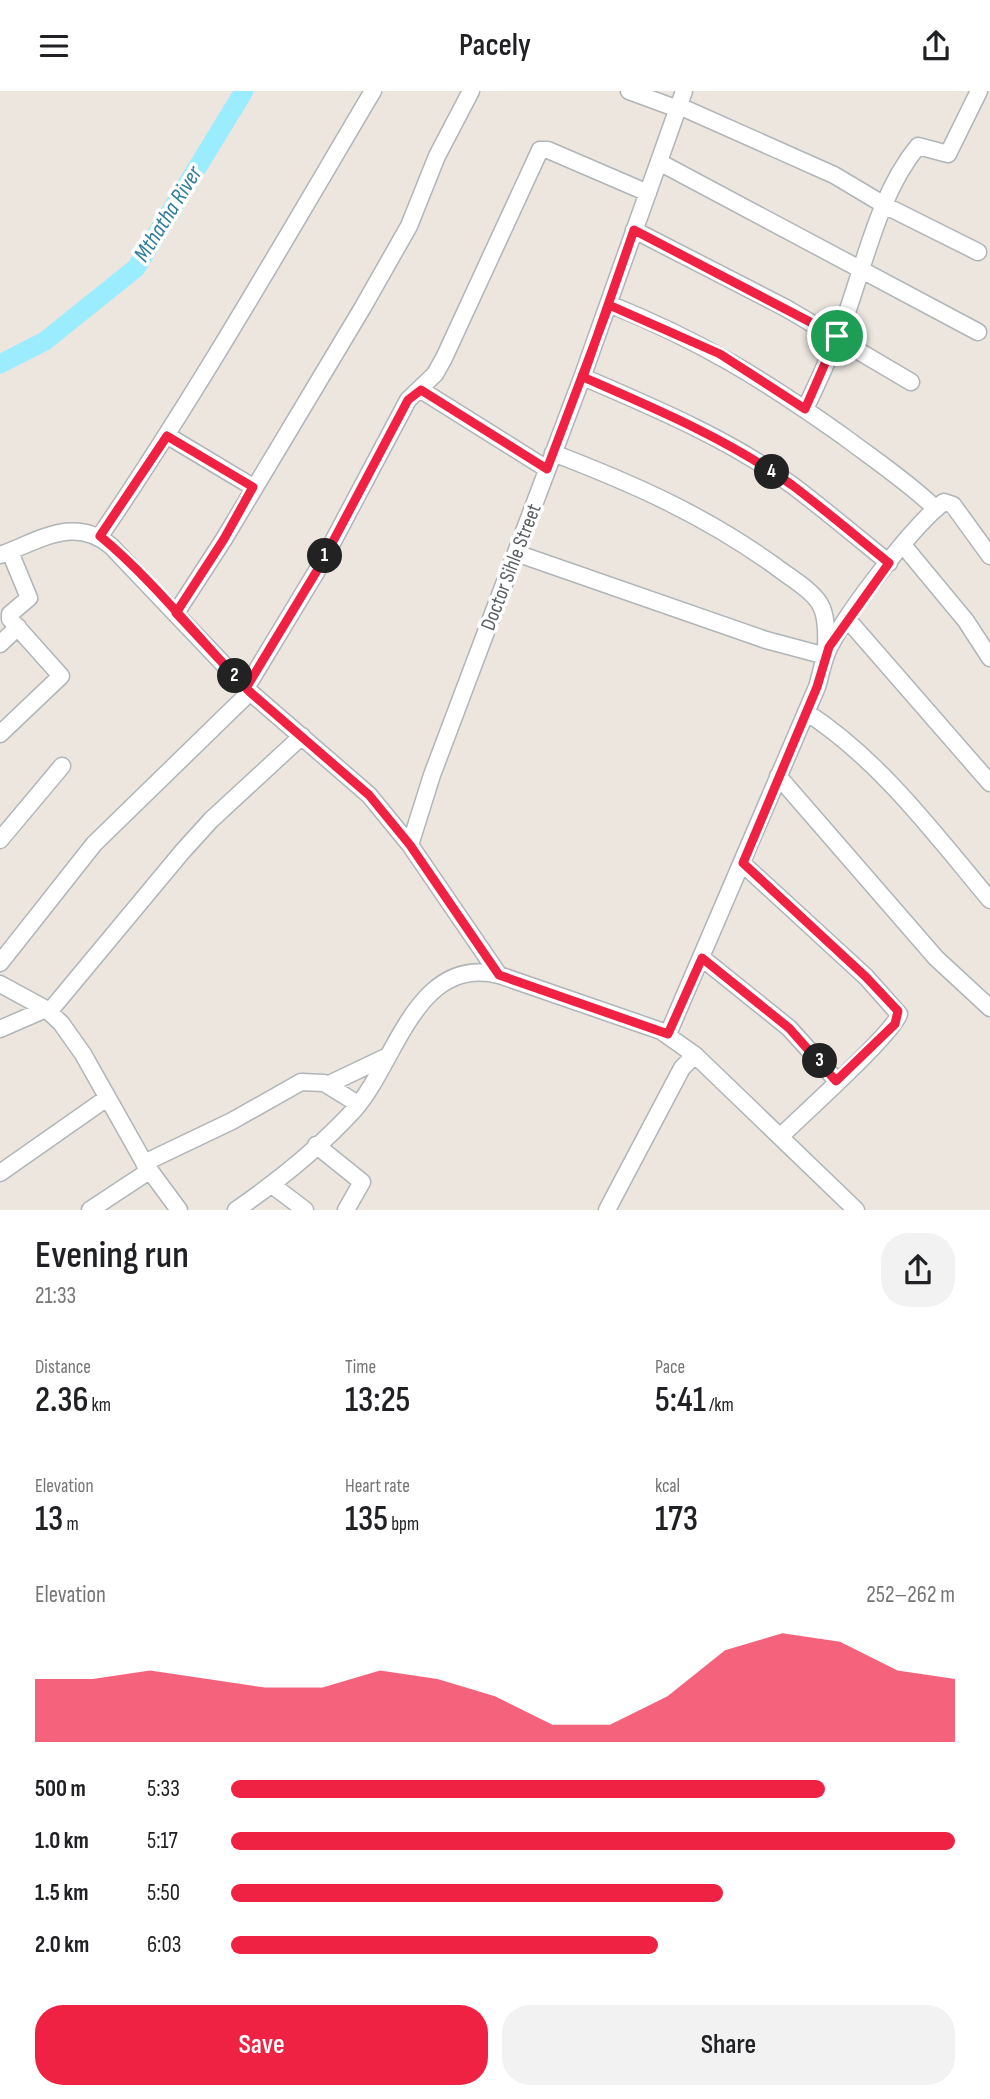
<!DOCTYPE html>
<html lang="en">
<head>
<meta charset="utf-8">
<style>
	body { margin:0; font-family:"Sofia Sans Condensed",sans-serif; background:#f2f2f2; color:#202124; height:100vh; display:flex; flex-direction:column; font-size:26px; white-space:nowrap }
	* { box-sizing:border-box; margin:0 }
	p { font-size:23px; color:#757577 }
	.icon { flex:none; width:38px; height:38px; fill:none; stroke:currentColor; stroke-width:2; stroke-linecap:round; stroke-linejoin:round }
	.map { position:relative; height:1119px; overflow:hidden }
	.sheet { display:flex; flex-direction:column; background:#fff; flex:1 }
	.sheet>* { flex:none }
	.pin { position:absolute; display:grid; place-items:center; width:60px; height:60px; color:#fff; margin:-30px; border:4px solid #fff; border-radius:50%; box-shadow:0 2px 7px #0007 }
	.km { position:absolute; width:35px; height:35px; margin:-18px; border-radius:50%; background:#222; color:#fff; font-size:19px; line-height:35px; text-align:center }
	.round { display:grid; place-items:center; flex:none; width:74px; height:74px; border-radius:28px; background:#f2f2f2 }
	.overview { display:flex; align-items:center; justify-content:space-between; height:119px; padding:0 35px }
	h1 { font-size:38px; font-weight:600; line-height:52px }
	.figures { display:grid; grid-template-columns:repeat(3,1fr); gap:10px; height:119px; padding:7px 35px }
	.figures div { display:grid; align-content:center }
	.figures b { font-size:35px; font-weight:600 }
	.figures small { font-size:19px; font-weight:400 }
	.figures p { font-size:19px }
	.chart { height:196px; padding:14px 35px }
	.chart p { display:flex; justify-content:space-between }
	.chart svg { width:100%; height:126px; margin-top:7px; fill:#f02244; opacity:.7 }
	.button { display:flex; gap:14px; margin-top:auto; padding:14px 35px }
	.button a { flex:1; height:80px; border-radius:28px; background:#f02244; color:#fff; font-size:28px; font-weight:600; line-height:80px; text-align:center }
	.button a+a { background:#f2f2f2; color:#202124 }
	ul { padding:0 35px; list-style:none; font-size:23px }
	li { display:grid; grid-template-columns:112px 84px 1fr; align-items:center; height:52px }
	li i { height:18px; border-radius:9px; background:#f02244 }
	header { display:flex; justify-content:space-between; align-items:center; height:91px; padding:0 35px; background:#fff; font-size:32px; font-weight:600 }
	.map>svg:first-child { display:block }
</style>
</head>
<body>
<header><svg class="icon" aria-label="menu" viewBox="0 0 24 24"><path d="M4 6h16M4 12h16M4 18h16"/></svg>Pacely<svg class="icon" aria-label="share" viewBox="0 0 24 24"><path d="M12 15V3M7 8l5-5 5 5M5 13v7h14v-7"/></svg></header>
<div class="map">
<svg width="990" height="1119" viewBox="0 0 990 1119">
	<rect width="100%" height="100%" fill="#ece6df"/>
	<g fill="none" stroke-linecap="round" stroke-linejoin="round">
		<!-- river -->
		<path stroke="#9cecff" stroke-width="19" d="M0,273L45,250L136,177L244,0"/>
		<defs>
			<path id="minor" d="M629,0L678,18
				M679,15L834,84L886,115L978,161
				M659,71L978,241
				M634,139L784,216L911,291
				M609,213C701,250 763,288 843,345C875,369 908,391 936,418
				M583,286C655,317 729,348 792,394C825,419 857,446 889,472
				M421,299L547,378
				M805,318C820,287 834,256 846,224C866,168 880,101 918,55L948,63L979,0
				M168,345L253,396
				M100,445C198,301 284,150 373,0
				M903,454L966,530L990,567
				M516,462L766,549L826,565C826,549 828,527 820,513C811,498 789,486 775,475C704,424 634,393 553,362
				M0,464C39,450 74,424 111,455L250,601L369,704L410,754L499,884
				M176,522L224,448L363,216L409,135L437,65L471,0
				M848,529L990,692
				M0,553L18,536
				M246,597L321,473L408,309L435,283L444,267L540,59H548L648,102
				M806,621C879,668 935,743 990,809
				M0,643L61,585L10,528V523L29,507L10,461
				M778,685L936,867L990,917
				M0,749L62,675
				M410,754L432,684L583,284L684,0
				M743,773L866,886L899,923C895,941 800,1026 780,1046
				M702,867L789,937L837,990
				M0,872L94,753L250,601
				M0,893L46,918L61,932L83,963L145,1073L179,1119
				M49,921L182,761L211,729L302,645
				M0,938L46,918
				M668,943L817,596C821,583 823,568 830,555C848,520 913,434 944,411L953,414L990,465
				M327,994L388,965
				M316,1054L362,1091L346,1119
				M144,1072L232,1030L301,991L324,992L358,1013
				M0,1082L107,1007
				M272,1094L305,1119
				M90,1119L149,1080
				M236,1119C278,1090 320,1056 354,1019C396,972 416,863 499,884L661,940L695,964L856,1119
				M607,1119L682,977L695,964"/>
		</defs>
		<!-- minor casing -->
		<use href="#minor" stroke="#b0b5b8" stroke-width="19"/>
		<!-- minor -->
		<use href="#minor" stroke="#fff" stroke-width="16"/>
	</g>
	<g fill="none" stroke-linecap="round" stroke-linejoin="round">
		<defs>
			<path id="route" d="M837,245L805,318L720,263L609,214L547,378L421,299L408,309L321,473L246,597C198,547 153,489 100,445L167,345L253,396L224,448L176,522L246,597L250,601L369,704L410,754L499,884L668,943L702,867L789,937L836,990L895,933L898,920L866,886L743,772L817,596L829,556L889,472C857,446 825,419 792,394C728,348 654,317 583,286L634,139L837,245"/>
		</defs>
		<!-- route casing -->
		<use href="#route" stroke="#fff" stroke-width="14"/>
		<!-- route -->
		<use href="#route" stroke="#f02244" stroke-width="9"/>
	</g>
	<g text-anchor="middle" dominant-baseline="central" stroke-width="7" stroke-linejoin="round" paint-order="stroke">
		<!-- street labels -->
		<g font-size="21" fill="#585e61" stroke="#fff">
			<text transform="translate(511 476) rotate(-69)">Doctor Sihle Street</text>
		</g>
		<!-- water labels -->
		<g font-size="23" font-style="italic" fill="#307d99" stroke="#fff">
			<text transform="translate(168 123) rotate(-58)">Mthatha River</text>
		</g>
	</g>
</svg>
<div class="pin" style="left:837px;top:245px;background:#1e9e55"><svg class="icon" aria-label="arrive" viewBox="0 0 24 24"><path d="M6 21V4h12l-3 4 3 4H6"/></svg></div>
<b class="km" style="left:325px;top:465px">1</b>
<b class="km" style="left:235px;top:585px">2</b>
<b class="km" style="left:820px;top:970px">3</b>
<b class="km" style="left:772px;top:381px">4</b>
</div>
<section class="sheet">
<div class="overview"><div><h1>Evening run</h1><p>21:33</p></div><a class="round"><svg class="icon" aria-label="share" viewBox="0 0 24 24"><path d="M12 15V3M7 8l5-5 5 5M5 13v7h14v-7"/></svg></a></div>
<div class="figures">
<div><p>Distance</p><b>2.36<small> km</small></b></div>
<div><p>Time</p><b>13:25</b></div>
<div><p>Pace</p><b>5:41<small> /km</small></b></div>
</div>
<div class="figures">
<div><p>Elevation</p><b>13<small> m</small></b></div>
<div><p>Heart rate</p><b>135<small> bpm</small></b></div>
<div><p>kcal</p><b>173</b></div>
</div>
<div class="chart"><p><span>Elevation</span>252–262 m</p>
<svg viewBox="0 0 160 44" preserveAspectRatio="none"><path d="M0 44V22L10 22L20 19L30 22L40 25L50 25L60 19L70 22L80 28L90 38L100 38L110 28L120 12L130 6L140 9L150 19L160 22V44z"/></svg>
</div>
<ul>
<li><b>500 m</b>5:33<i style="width:82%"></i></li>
<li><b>1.0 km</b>5:17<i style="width:100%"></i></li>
<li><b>1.5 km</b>5:50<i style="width:68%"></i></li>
<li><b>2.0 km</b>6:03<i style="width:59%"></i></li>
</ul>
<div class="button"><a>Save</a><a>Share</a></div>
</section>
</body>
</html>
